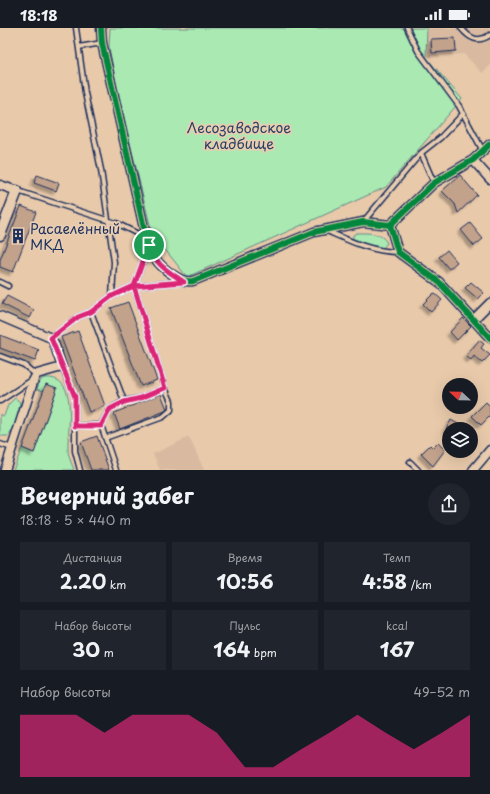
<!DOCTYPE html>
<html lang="ru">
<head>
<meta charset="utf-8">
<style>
	body { margin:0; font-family:"Playpen Sans",sans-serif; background:#20242c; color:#f1f3f6; height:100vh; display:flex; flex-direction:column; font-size:15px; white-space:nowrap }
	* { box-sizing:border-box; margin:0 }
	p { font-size:13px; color:#9ea1a6 }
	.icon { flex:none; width:22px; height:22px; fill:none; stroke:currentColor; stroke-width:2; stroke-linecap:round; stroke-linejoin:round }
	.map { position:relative; height:442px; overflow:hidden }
	.sheet { display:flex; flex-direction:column; background:#171b24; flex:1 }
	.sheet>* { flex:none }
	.needle { width:26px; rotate:292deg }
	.controls { position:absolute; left:442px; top:350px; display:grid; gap:8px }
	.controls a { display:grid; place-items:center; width:36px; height:36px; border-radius:50%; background:#171b24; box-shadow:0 4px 16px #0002; font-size:20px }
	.pin { position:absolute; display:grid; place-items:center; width:34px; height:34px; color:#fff; margin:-17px; border:2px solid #fff; border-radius:50%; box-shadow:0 1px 4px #0007 }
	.round { display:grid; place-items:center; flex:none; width:42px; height:42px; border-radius:21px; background:#20242c }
	.headline { display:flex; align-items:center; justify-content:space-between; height:68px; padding:0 20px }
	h1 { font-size:22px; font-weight:700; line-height:30px }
	.stats { display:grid; grid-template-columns:repeat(3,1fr); gap:6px; height:68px; padding:4px 20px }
	.stats div { display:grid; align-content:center; border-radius:0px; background:#20242c; text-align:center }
	.stats b { font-size:20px; font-weight:700 }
	.stats small { font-size:11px; font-weight:400 }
	.stats p { font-size:11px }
	.chart { height:112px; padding:8px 20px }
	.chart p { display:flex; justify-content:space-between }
	.chart svg { width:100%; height:72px; margin-top:4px; fill:#db2777; opacity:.7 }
	.status { display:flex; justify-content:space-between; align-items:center; height:28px; padding:0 20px; background:#171b24; direction:ltr }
	.status svg { height:11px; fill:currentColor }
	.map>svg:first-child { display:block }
</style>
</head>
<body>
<div class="status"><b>18:18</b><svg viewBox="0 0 49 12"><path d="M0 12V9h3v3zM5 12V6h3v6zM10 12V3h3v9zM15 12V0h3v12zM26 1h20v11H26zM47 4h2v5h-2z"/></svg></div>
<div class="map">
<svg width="490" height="442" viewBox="0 0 490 442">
	<defs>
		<filter id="shadow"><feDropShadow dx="-3.5" dy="3.5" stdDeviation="1" flood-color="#0004"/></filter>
	</defs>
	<rect width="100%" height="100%" fill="#e8c9aa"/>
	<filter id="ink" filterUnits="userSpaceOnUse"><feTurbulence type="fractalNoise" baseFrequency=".025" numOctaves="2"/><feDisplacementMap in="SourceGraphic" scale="8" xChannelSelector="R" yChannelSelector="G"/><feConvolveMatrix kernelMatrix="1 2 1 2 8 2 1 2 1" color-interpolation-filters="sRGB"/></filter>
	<g filter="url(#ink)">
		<!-- built -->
		<path fill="#d9baa0" d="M427,0H490V38L482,45L464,26L426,29Z
			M189,409L204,442H160L153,426Z"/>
		<!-- green -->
		<path fill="#aae9b1" stroke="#628c88" d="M110,0H427L426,29L462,71L386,159L187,249L152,205L118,66L109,19Z
			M357,205C367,205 382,204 387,215L381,222L353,211V207Z
			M44,350C80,346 67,401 68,421C68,428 72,436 74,442H13L22,420L34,425L57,361L46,356L43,363L37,361L40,353Z
			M15,370L20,374C19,385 16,400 8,408H0V386L4,388L8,377Z"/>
		<!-- building -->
		<path fill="#c3a28b" stroke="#1b2f5e" filter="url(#shadow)" d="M455,10L456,23L432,25L431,11Z
			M37,147L59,155L56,163L34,155Z
			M460,147L477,167L458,185L455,176L442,163Z
			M21,178L36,184L13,244L0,239V232Z
			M470,195L483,211L474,218L461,202Z
			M447,222L457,234L449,241L439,229Z
			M471,254L484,265L478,271L465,260Z
			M434,265L442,272L431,284L423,276Z
			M7,268L34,282L30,290L2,276Z
			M128,274L157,352L141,358L111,280Z
			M463,290L471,298L457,312L450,304Z
			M78,303L105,378L89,384L61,309Z
			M0,307L39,322L35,333L0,320Z
			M479,312L484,316L481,320L490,327L482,335L474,328L471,332L466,328Z
			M46,356L57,360L34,425L22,420Z
			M161,366L167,381L165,383L120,401L114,385Z
			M486,374L490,378V388L481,397L472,388Z
			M451,392L467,401H446Z
			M97,408L109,442H91L81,414Z
			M438,415L445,422L433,438L421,426L430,417L433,420Z"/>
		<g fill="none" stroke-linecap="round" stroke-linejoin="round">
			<defs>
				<path id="service" d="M76,0L85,65L101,142L114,234L112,268
					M407,0L418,23L459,78L483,123
					M461,0C470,11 478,15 490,7
					M79,19L102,15
					M421,125L434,155
					M18,163L116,195L146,210
					M363,194L421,125L440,110L463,86
					M327,203C350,213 372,224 398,224
					M149,218L134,258L182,254
					M0,254L8,258
					M91,284L124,373
					M51,310L78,289L91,284L112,268L134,258L165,360
					M0,328L24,337L36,347
					M62,339L75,369V423L80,442
					M0,373L32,352
					M101,397L110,381L124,373L141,370L165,360L171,373V382L163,389L105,410
					M75,398L101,397L116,442
					M0,416L12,420
					M410,434L418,442"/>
				<path id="minor" d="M101,0L102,15L144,200C152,224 151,232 173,247C181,252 184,254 193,253L314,204L363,194L390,197
					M490,116L473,132L434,155L390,197L398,224L439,254L490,310
					M473,132L490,151
					M0,157L17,163
					M0,288L51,310L54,315L62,339L37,346L34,351L5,442
					M473,292L490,275
					M473,442L490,422"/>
				<path id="tertiary" d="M0,207L17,163"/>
			</defs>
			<!-- service casing -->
			<use href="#service" stroke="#1b2f5e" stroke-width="7"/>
			<!-- minor casing -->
			<use href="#minor" stroke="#1b2f5e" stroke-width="11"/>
			<!-- tertiary casing -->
			<use href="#tertiary" stroke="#1b2f5e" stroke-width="13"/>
			<!-- service -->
			<use href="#service" stroke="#e9cdb0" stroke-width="4"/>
			<!-- minor -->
			<use href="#minor" stroke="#e9cdb0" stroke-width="8"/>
			<!-- tertiary -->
			<use href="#tertiary" stroke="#e9cdb0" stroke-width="10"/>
			<defs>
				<path id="cycleway" d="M101,0L102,15L144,200C152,224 151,232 173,247C181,252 184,254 193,253L314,204L363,194L390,197
					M490,116L473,132L434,155L390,197L398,224L439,254L490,310"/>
			</defs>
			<!-- cycleway casing -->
			<use href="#cycleway" stroke="#e9cdb0" stroke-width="8"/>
			<!-- cycleway -->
			<use href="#cycleway" stroke="#00873e" stroke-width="6"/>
		</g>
	</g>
	<g fill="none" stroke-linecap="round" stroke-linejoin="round" filter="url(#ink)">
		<defs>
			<path id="route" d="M149,217L134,258L112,268L91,284L78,289L51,310L75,369V398H101L110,381L124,374L141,370L165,360L134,258L184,254C167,242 156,238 149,217"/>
		</defs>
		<!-- route casing -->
		<use href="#route" stroke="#fff" stroke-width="8"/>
		<!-- route -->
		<use href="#route" stroke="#db2777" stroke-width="5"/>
	</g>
	<!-- icons -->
	<defs>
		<symbol id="building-bare" viewBox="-9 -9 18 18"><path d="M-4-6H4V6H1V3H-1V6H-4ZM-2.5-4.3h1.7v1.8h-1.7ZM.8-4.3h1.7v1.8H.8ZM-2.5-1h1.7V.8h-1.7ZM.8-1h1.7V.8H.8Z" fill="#1b2f5e" stroke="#e9cdb0" stroke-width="2.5" paint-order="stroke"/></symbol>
	</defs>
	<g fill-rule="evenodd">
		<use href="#building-bare" x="7" y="197" width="22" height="22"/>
	</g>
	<g text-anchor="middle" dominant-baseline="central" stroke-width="3.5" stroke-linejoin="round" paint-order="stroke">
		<!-- park labels -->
		<g font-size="14" fill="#294266" stroke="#e9cdb0">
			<text x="239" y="99">Лесозаводское<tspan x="239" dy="16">кладбище</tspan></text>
		</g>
		<!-- poi labels -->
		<g font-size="14" fill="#1b2f5e" stroke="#e9cdb0" text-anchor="start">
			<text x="30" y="200">Расаелённый<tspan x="30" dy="16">МКД</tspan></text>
		</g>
	</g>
</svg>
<div class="controls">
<a><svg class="needle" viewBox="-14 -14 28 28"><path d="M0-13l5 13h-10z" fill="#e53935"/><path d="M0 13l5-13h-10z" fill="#9ea1a6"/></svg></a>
<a><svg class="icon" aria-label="layers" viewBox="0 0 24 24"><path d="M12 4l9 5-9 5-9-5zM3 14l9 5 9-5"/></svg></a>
</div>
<div class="pin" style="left:149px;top:217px;background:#1e9e55"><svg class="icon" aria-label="arrive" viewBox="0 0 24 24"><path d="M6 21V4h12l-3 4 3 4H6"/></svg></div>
</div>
<section class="sheet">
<div class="headline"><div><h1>Вечерний забег</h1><p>18:18 · 5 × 440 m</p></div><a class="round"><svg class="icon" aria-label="share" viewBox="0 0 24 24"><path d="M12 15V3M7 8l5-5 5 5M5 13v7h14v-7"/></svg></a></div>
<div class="stats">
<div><p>Дистанция</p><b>2.20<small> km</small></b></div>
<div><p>Время</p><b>10:56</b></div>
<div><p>Темп</p><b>4:58<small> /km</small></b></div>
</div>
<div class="stats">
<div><p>Набор высоты</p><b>30<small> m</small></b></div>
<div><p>Пульс</p><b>164<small> bpm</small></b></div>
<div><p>kcal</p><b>167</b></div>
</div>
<div class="chart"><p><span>Набор высоты</span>49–52 m</p>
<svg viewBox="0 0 160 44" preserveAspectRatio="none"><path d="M0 44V6L10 6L20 6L30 17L40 6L50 6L60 6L70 17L80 38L90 38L100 27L110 17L120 6L130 17L140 27L150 17L160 6V44z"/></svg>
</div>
</section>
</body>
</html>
